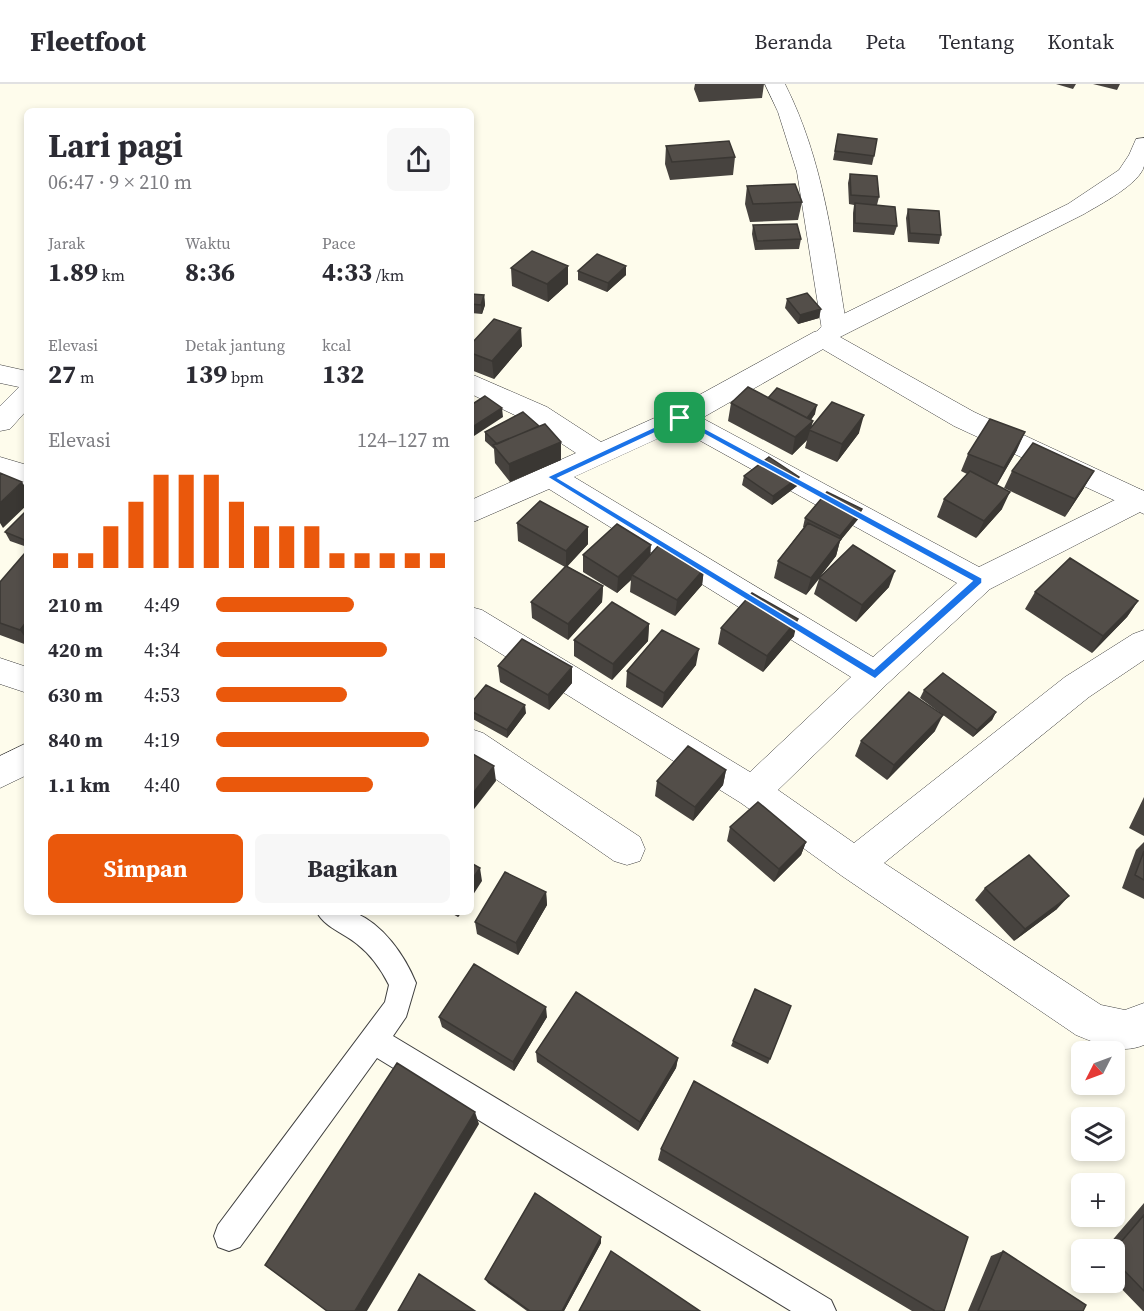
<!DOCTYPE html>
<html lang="id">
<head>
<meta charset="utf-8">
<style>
	body { margin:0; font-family:"Source Serif 4",serif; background:#f7f7f7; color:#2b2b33; height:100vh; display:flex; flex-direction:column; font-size:22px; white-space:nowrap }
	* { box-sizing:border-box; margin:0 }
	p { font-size:20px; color:#7c7c81 }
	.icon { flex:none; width:33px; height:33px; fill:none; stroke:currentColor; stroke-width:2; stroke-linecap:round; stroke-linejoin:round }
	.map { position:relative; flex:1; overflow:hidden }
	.details { position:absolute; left:24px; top:24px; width:450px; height:807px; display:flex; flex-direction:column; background:#fff; border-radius:9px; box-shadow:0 3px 9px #0003 }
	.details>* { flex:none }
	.needle { width:39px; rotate:228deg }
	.fabs { position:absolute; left:1071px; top:957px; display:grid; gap:12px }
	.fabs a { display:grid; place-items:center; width:54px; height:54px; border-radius:9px; background:#fff; box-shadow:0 3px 9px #0003; font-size:30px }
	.pin { position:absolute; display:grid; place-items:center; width:51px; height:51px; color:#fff; margin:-26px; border-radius:12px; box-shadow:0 3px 9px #0006 }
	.round { display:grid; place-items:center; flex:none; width:63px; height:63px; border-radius:9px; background:#f7f7f7 }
	.overview { display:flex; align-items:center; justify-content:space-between; height:102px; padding:0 24px }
	h1 { font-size:33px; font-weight:700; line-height:45px }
	.metrics { display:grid; grid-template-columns:repeat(3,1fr); gap:9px; height:102px; padding:6px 24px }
	.metrics div { display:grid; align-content:center }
	.metrics b { font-size:26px; font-weight:700 }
	.metrics small { font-size:16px; font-weight:400 }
	.metrics p { font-size:16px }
	.chart { height:168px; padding:12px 24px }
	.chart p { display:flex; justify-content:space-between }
	.chart svg { width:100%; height:108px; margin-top:6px; stroke:#ea580c; stroke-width:6 }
	.action { display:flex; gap:12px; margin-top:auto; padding:12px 24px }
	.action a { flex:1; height:69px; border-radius:9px; background:#ea580c; color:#fff; font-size:24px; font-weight:700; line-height:69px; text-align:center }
	.action a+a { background:#f7f7f7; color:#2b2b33 }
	ul { padding:0 24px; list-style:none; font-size:20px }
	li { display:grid; grid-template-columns:96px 72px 1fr; align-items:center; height:45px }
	li i { height:15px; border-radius:8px; background:#ea580c }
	header { display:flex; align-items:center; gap:36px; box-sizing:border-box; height:84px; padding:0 30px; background:#fff; border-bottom:2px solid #e1e1e2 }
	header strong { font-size:28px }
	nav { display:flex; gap:33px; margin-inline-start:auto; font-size:21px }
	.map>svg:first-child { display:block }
</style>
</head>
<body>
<header>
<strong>Fleetfoot</strong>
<nav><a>Beranda</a><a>Peta</a><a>Tentang</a><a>Kontak</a></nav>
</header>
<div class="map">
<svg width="1144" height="1227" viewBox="0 0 1144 1227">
	<rect width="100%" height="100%" fill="#fefcec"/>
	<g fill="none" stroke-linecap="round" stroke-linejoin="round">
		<defs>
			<path id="service" d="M317,828C328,828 345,825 355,829C383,840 405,872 416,899L406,933L393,952L831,1216L836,1227H791L377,974L240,1163L229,1167L218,1163L214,1152L218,1141L385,918L389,901C381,885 371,871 357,860C344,849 324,843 317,828Z"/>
			<path id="minor" d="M765,0H785C824,77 833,161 847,245L843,251L835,253L832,260L702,334L979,483L1129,409L1139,405L1144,407V426L990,505L887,600L778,706L854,759L1065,593L1133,550L1144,546V576L1089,613L884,779L1101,921L1125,926L1144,919V961C1120,971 1099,960 1076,951L842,792L741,719L471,551V523L482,526L750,688L851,593L549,405L471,439V416L576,369L527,337L471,310V290L547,323L601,358L670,327L814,248L822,246L797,88L778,28ZM679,345L957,499L873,573L574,393Z
				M0,281L27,287V326L10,345L0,347V322L19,303L0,299Z
				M0,373L27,381V402L0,393Z
				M0,574L27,583V609L0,600Z
				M471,645L483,649L640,753L645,765L640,777L627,781L614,777L471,678Z
				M27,659V691L0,704V672Z"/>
			<path id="tertiary" d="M1144,54C1144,62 1144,74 1144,82C1140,100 1099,121 1084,130L840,253L974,328L1144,407V430L954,342L814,260L810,254L825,239L1068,120L1119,86L1129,71L1136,55Z"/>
		</defs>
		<!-- service casing -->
		<use href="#service" stroke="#3f3f3f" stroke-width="2"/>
		<!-- minor casing -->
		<use href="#minor" stroke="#3f3f3f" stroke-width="1"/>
		<!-- tertiary casing -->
		<use href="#tertiary" stroke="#3f3f3f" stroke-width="1"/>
		<!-- service -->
		<use href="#service" fill="#fff" fill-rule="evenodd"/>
		<!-- minor -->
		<use href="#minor" fill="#fff" fill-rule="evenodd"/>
		<!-- tertiary -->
		<use href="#tertiary" fill="#fff" fill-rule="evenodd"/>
	</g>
	<!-- wall -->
	<path fill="#47433f" d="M695,0H764L762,14L699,18L694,5Z
		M1056,0H1076L1073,5Z
		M1093,0H1120L1117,6Z
		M838,50L874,72L872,81L833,76Z
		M666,62L735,73L733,91L670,96L665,80Z
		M850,90L879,113L877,121L897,142L894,151L853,148V129L854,121L849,120L848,99Z
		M747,102L802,118L798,136L750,138L745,120Z
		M908,125L941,151L939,160L908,158L906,134Z
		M753,141L801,155L799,165L755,166L752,150Z
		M511,184L568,200L548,218L512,202Z
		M578,187L626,191L607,208L578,196Z
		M471,210L484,211L485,221L482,230L471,229Z
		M787,215L819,234L798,240L785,224Z
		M471,260L522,262L494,295L471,286Z
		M768,314L815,330L811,336L813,337L811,344L859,349L837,378L805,364L807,356L792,371L728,337L731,319Z
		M539,342L561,358V376L510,398L495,379L494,365L485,357V348Z
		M1017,366L997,401L1002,425L976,454L937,433L944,415L967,390L961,387L968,370Z
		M1012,387L1084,404L1065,433L1004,404Z
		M744,392L799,393L797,402L772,421L742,401Z
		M862,425L859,434L840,457L836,472L820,492L889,503L856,538L814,510L819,495L806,511L774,494L778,477L804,443H803L805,434Z
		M27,426V463L10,457L5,448Z
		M517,439L588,443V460L567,482L603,502L602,518L568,556L532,534L531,518L565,483L518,457Z
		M27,470V561L0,551V498Z
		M651,470L704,485L702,501L675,532L630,508L631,496L617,509L583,488V471Z
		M1035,508L1138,517L1127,533L1092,569L1025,525Z
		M649,540L648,557L612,596L574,572V556Z
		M721,544L794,552L763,588L718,560Z
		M696,581L662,624L626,603L627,587Z
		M498,582L572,599L549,626L500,598Z
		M924,606L996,628L992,636L973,653L920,614Z
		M471,619L526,629L507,654L471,634Z
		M935,647L887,696L855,672L861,657Z
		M726,686L723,701L693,737L655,712L657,697Z
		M1144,713V752L1129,744Z
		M730,743L806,758L801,771L774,798L727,757Z
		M1144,758V815L1122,804L1136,766Z
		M985,804L1057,825L1014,857L975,816Z
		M546,808L547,821L518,871L477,850L475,838Z
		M449,828H462L458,833Z
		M755,905L770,975L768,980L731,962Z
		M439,933H547L514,987L442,943Z
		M536,968L678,974L676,984L638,1047L537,978Z
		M661,1065L944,1227H912L658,1076Z
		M1144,1119V1227H1143L1114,1197V1166H1104Z
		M601,1159L564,1227H527L488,1199L485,1195Z
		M1003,1167L1083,1227H968L991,1172Z"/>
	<!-- shaded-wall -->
	<path fill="#3a3733" d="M568,182V200L548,218L547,200Z
		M626,182V191L607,208L608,199Z
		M484,211L485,221L482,230L481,221Z
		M821,225L819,234L798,240L800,231Z
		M521,244L522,262L494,295L492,277Z
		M817,321L815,330L804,344L806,335Z
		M502,324L503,333L471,354V344Z
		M864,331L859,349L837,378L842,360Z
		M813,337L807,356L792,371L795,353Z
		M1025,348L1017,366L996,402L1004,384Z
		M561,358V376L510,398L509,380Z
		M1094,387L1084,404L1065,433L1075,415Z
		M799,393L797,402L772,421L773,412Z
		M22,398L27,406V421L3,444L0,439V419Z
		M1010,408L1002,425L976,454L984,437Z
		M862,425L859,434L840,457L836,472L806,511L811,494L838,459L840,452Z
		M588,443V460L566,484V467Z
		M651,461L650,478L632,491L631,496L617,509L618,493Z
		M704,485L702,501L675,532L677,516Z
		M895,487L889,503L856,538L862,521Z
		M603,502L602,518L568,556V540Z
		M1138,517L1127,533L1092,569L1103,552Z
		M798,535L794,552L763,588L767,572Z
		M27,537V556L20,546Z
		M649,540L648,557L612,596L613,580Z
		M699,565L696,581L662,624L664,609Z
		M572,583V599L549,626L548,611Z
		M525,621L526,629L507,654V646Z
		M996,628L992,636L973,653L977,646Z
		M943,631L935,647L887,696L894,681Z
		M494,682L496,697L471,729V712Z
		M726,686L723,701L693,737L695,723Z
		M806,758L801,771L774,798L779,785Z
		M480,784L482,797L471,814V797Z
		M546,808L547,821L518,871L516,859Z
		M1069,812L1057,825L1014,857L1025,845Z
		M457,828H462L458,833Z
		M546,923L547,933L514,987L513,978Z
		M678,974L676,984L638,1047L640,1038Z
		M475,1028L479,1040L367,1227H355Z
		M601,1153V1159L564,1227H562Z"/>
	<!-- building -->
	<path fill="#534e49" stroke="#3a3733" stroke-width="1.5" d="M838,50L877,55L874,72L835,67Z
		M729,57L735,73L672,78L666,62Z
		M850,90L877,92L879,113L851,111Z
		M795,100L802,118L753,120L747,102Z
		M855,119L895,123L897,142L855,139Z
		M908,125L939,127L941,151L910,149Z
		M797,140L801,155L757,157L753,141Z
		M532,167L568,182L547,200L511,184Z
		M597,170L626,182L608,199L578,187Z
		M807,209L821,225L800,231L787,215Z
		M471,210L484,211L481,221L471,220Z
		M494,235L521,244L492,277L471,269V260Z
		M748,303L813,337L795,353L731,319Z
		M777,304L817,321L807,334L768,314Z
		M485,312L502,324L471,344V321Z
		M832,318L864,331L842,360L809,346Z
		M523,328L539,342L497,360L485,348Z
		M990,335L1025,348L1004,384L968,370Z
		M545,340L561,358L509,380L493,361Z
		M1033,359L1094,387L1075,415L1012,387Z
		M769,373L799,393L773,412L744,392Z
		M970,387L1010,408L984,437L944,415Z
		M0,389L22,398L0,419Z
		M827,408L862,425L840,452L805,434Z
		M540,417L588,443L566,467L517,439Z
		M27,426V457L5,448Z
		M808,439L841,455L811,494L778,477Z
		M617,440L651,461L618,493L583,471Z
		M659,461L704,485L677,516L632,491Z
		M853,461L895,487L862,521L819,494Z
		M25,469L27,470V537L20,546L0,539V498Z
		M1070,474L1138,517L1103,552L1035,508Z
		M566,482L603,502L568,540L531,518Z
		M752,509L798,535L767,572L721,544Z
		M612,518L649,540L613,580L574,556Z
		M662,546L699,565L664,609L627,587Z
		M522,555L572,583L548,611L498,582Z
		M943,589L996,628L977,646L924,606Z
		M486,601L525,621L507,646L471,627V619Z
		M909,608L943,631L894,681L861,657Z
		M688,662L726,686L695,723L657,697Z
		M471,669L494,682L471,712Z
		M758,718L806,758L779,785L730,743Z
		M1144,767V796L1135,791Z
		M1029,771L1069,812L1025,845L985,804Z
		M471,779L480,784L471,797Z
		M505,788L546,808L516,859L475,838Z
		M474,880L546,923L513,978L439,933Z
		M755,905L791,922L770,975L733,957Z
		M576,908L678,974L640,1038L536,968Z
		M397,979L475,1028L355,1227H327L265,1181Z
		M694,997L968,1153L944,1227H935L661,1065Z
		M535,1109L601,1153L562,1227H530L485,1195Z
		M1144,1131V1207L1114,1176V1166Z
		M611,1167L700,1227H579Z
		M1003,1167L1086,1221L1083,1227H978Z
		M419,1190L475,1227H398Z"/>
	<!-- route -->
	<path fill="#1a73e8" stroke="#fff" stroke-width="1.5" fill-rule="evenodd" d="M680,331L982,494V499L875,595L547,393ZM680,337L972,497L874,585L558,394Z"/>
</svg>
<div class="fabs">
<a><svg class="needle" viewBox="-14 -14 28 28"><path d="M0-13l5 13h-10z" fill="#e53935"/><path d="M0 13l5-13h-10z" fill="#7c7c81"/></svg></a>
<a><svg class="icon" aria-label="layers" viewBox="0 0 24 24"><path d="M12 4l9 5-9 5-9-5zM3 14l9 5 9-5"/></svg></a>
<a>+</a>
<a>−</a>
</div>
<div class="pin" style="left:680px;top:334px;background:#1e9e55"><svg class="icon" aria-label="arrive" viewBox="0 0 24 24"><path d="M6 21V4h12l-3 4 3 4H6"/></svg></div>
<section class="details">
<div class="overview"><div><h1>Lari pagi</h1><p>06:47 · 9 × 210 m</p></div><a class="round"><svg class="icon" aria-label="share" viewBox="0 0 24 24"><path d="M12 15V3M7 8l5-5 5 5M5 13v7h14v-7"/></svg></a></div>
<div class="metrics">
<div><p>Jarak</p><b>1.89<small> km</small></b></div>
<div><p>Waktu</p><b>8:36</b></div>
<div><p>Pace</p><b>4:33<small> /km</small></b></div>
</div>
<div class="metrics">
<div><p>Elevasi</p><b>27<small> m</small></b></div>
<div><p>Detak jantung</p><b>139<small> bpm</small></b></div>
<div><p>kcal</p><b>132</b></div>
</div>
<div class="chart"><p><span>Elevasi</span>124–127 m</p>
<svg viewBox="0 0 160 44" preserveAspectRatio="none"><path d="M5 44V38M15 44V38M25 44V27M35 44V17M45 44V6M55 44V6M65 44V6M75 44V17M85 44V27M95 44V27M105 44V27M115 44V38M125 44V38M135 44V38M145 44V38M155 44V38"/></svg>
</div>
<ul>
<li><b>210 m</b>4:49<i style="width:59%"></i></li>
<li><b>420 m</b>4:34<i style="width:73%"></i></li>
<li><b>630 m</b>4:53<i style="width:56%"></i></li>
<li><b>840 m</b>4:19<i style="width:91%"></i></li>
<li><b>1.1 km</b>4:40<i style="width:67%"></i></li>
</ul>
<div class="action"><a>Simpan</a><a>Bagikan</a></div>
</section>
</div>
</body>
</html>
